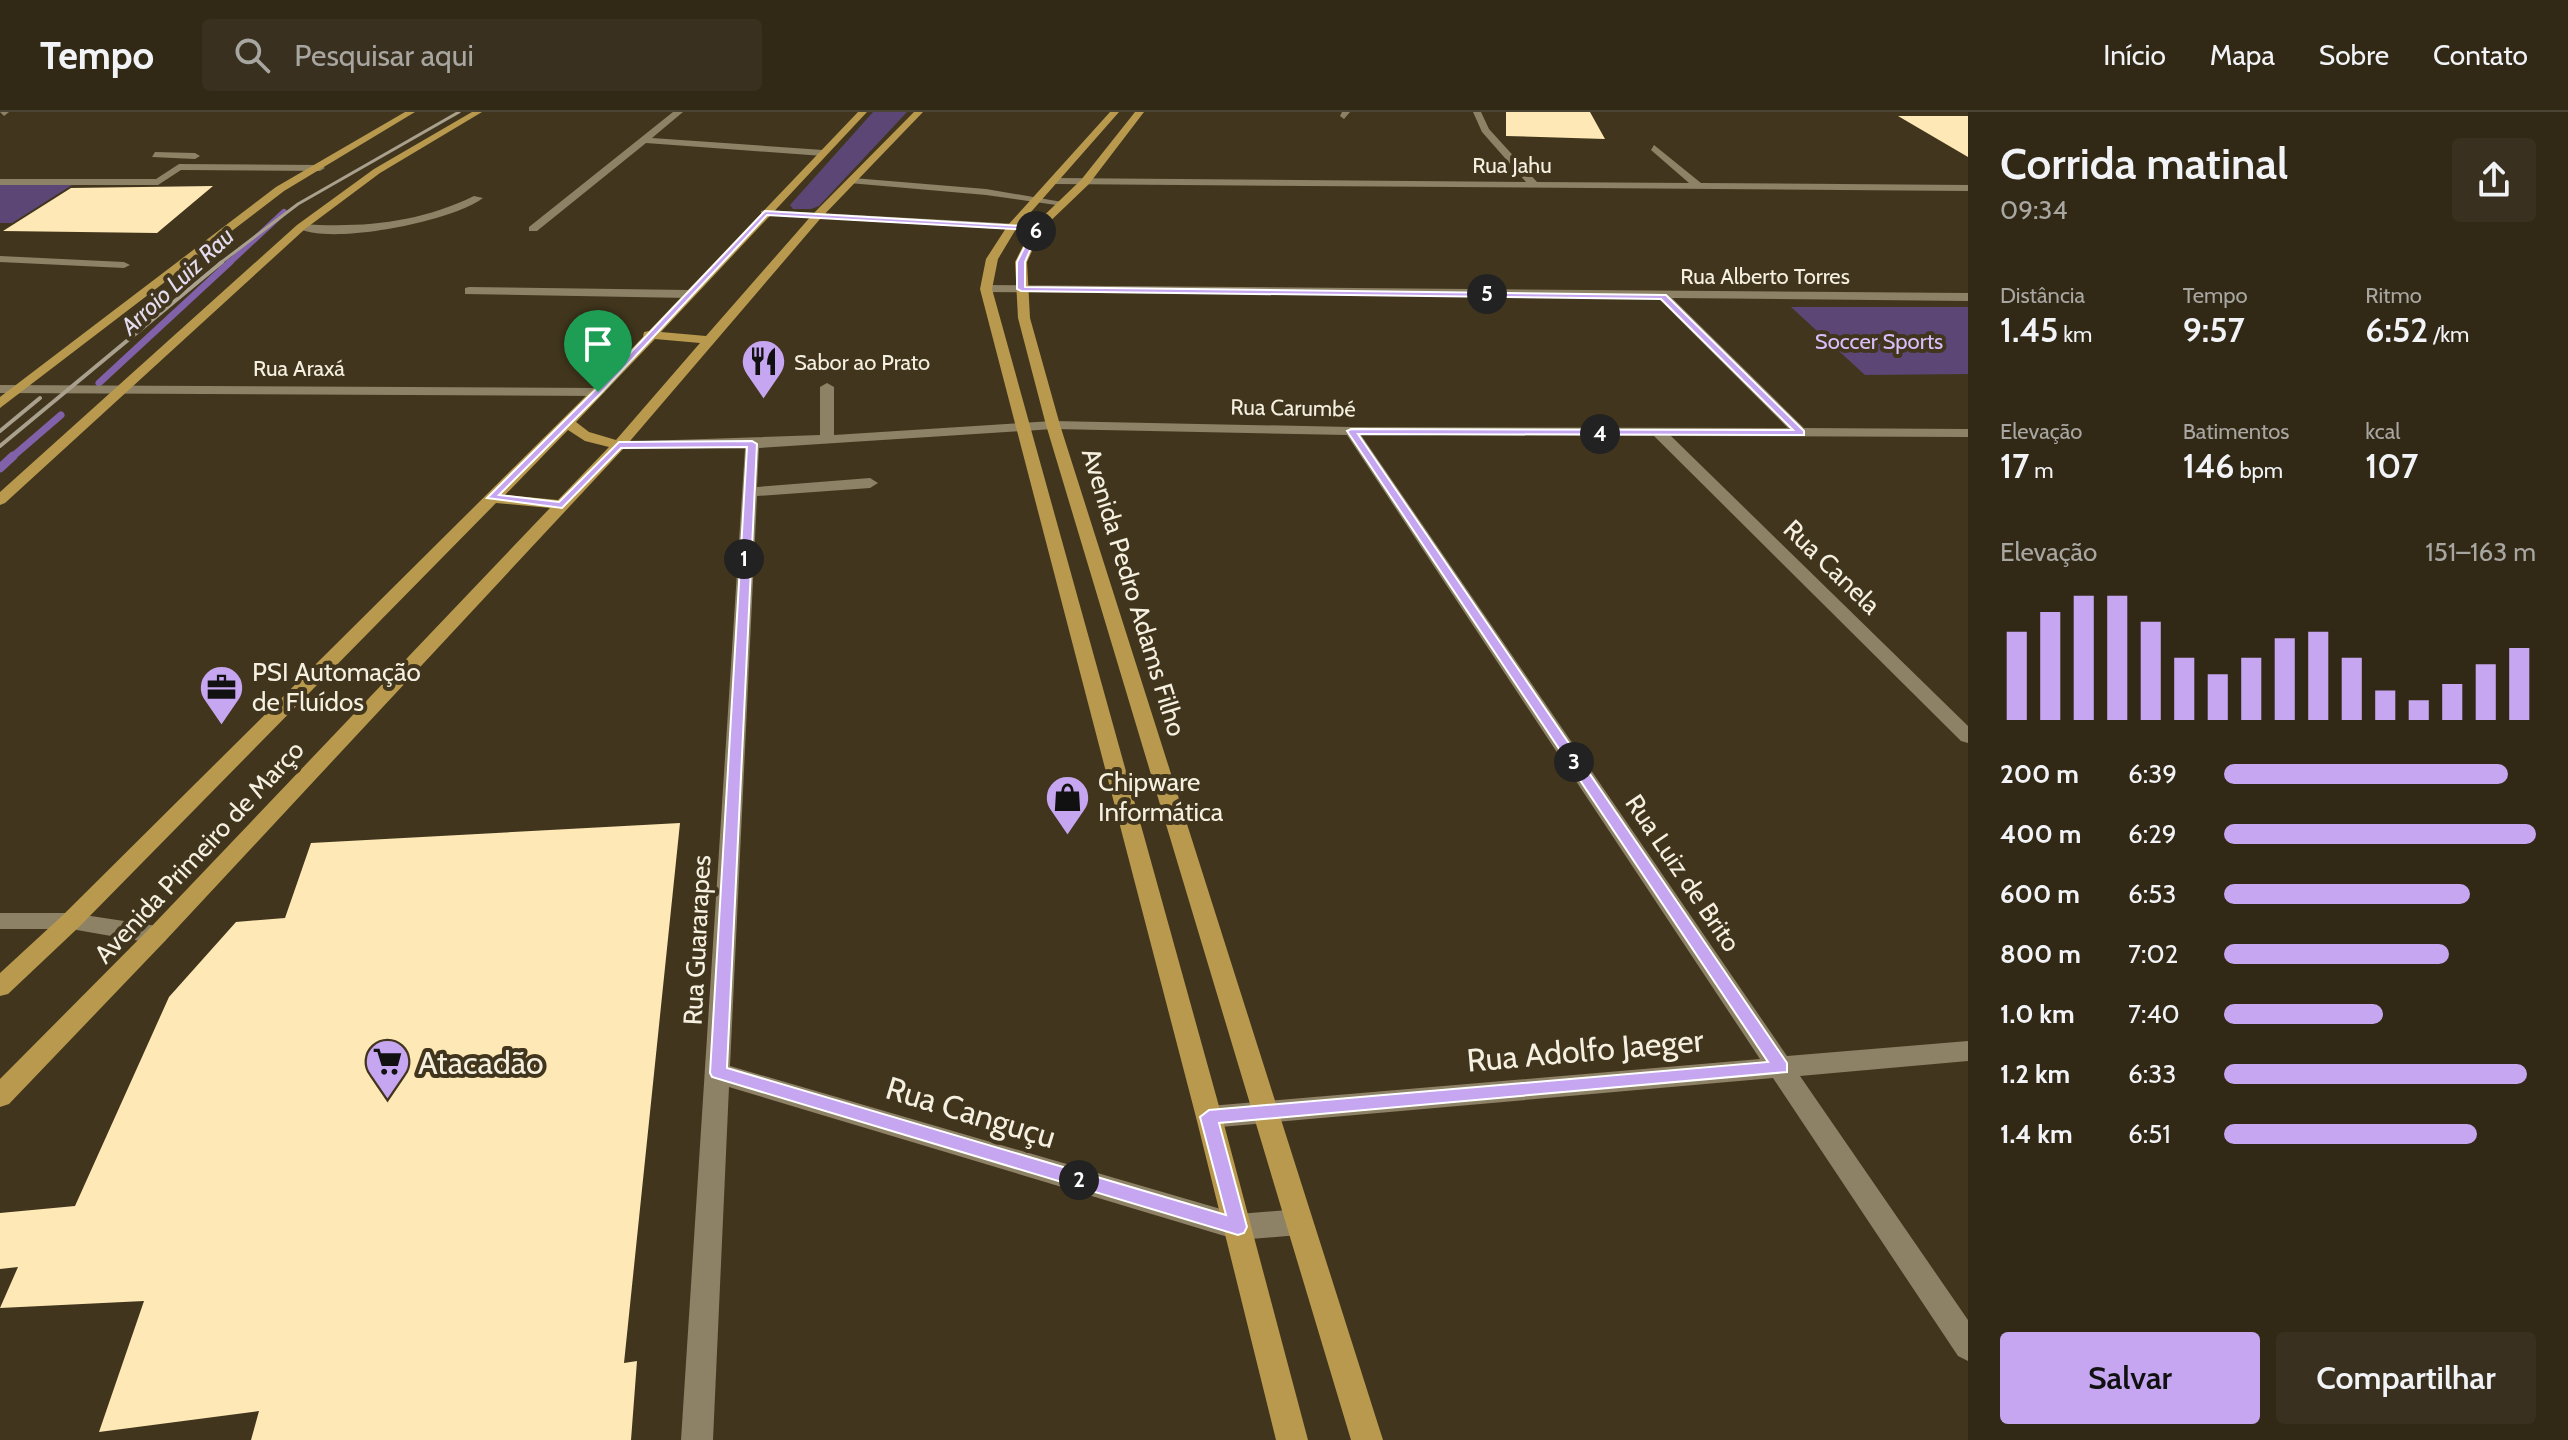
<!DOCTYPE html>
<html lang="pt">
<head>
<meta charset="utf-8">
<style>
	body { margin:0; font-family:Cabin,sans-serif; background:#39301f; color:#f1f3f6; height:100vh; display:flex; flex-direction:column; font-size:30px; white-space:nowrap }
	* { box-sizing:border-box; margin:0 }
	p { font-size:26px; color:#a8a6a1 }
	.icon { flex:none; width:44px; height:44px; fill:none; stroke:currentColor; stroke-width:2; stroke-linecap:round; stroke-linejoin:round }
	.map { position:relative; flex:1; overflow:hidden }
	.panel { display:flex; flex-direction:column; background:#312816; width:600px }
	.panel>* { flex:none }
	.pin { position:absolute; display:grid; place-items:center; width:68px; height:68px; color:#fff; margin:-82px -34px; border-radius:50% 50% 50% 0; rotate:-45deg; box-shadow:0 0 8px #0007 }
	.pin .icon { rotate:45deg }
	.km { position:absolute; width:40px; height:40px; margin:-20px; border-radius:50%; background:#222; color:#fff; font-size:22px; line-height:40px; text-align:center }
	.round { display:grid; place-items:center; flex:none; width:84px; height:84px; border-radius:8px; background:#39301f }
	.headline { display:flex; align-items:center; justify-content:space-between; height:136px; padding:0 32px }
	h1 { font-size:44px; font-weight:600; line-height:60px }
	.metrics { display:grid; grid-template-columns:repeat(3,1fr); gap:12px; height:136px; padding:8px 32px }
	.metrics div { display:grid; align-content:center }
	.metrics b { font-size:34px; font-weight:600 }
	.metrics small { font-size:22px; font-weight:400 }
	.metrics p { font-size:22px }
	.chart { height:224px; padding:16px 32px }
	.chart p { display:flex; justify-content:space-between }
	.chart svg { width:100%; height:144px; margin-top:8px; stroke:#c6a6f0; stroke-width:6 }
	.action { display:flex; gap:16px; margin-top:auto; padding:16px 32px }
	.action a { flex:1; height:92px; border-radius:8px; background:#c6a6f0; color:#111; font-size:32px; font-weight:600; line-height:92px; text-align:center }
	.action a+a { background:#39301f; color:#f1f3f6 }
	ul { padding:0 32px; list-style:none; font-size:26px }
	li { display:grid; grid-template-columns:128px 96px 1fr; align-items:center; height:60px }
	li i { height:20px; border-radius:10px; background:#c6a6f0 }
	header { display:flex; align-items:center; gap:48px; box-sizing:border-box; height:112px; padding:0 40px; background:#312816; border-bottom:2px solid #4c4435 }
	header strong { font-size:38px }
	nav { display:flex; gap:44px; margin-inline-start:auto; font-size:28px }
	.search { width:560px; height:72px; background:#39301f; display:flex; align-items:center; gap:20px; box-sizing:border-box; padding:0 28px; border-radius:8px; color:#a8a6a1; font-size:30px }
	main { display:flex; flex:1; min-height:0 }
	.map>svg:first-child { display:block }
</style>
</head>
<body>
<header>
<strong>Tempo</strong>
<div class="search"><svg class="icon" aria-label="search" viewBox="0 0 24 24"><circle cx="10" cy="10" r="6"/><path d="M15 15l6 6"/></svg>Pesquisar aqui</div>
<nav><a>Início</a><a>Mapa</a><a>Sobre</a><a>Contato</a></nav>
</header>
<main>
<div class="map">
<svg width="1968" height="1328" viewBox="0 0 1968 1328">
	<rect width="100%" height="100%" fill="#41361d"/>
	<!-- green -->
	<path fill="#5b4676" d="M873,0H907L819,94L811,97H793L790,93Z
		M0,73H72L12,111H0Z
		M1791,195H1968V262L1865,263Z"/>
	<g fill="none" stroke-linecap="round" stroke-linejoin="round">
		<!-- stream-far2 -->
		<path stroke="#8161a9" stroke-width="6" d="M228,152L284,100"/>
		<!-- stream-far1 -->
		<path stroke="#8161a9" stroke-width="7" d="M99,271L230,150
			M11,346L61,303"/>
		<!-- stream -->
		<path stroke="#8161a9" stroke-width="9" d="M0,356L13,344"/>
	</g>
	<!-- building -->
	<path fill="#fee8b6" d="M1506,0H1590L1605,27L1506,24Z
		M1898,4H1968V45Z
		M213,74L157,121L3,119L71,76Z
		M680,711L624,1251L637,1249L631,1328H251L259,1299L99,1320L144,1189L0,1196L18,1155L0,1157V1101L75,1094L169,885L236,810L285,806L311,731Z"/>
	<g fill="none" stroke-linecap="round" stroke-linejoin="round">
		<!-- minor -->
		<path fill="#8d8166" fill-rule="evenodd" d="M0,0H9L4,4Z
			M673,0H683L652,26L823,38L828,41L823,44L646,31L537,119H529V115Z
			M1342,0H1350L1344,7L1340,4Z
			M1473,0H1481L1489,17L1537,70L1689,71L1651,38L1654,33L1701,71L1968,73V79L1055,72L1050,69L1055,66L1526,70L1482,20Z
			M155,40L195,41L200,44L195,47L152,45Z
			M179,52L320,53L325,56L320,59L181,58L158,73H0V67H156Z
			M853,66L986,77L1068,91L1063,94L986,83L849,71V67Z
			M474,84L483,86C454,109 327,135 296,115L301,112C363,116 418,111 474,84Z
			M765,98L1037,113L1042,116L1037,119L761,103V99Z
			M0,144L124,150L130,153L124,156L0,150Z
			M986,173L1968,181V189L1672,186L1804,316L1968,317V325L1671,324L1968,614V631L1961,629L1654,324L1361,323L1787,944L1968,929V949L1800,964L1968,1208V1249L1958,1244L1773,966L1209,1016L1200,1013L1196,1005L1200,997L1209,994L1760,947L1347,323L1053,317L759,336L757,375L870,366L878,371L870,376L757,384L730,954L1238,1102L1299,1097L1309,1101L1313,1110L1309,1119L1299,1123L1238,1128L729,975L713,1328H681L745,336L619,337L614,336V330L820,323V275L827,271L834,275V323L1053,309L1351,315L1788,316L1658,186L982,180V174Z
			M469,175L688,178L694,182L688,186L465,182V176Z
			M0,273L598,276L605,280L598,284L0,281Z
			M0,801H71L157,814L165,817L168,823L165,829L157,832L71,817H0Z"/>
		<!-- major -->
		<path fill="#b8994e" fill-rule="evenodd" d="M405,0H415L284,79L0,296V285L276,75Z
			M472,0H482L380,61L305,117L5,391L0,393V380L297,113L374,57Z
			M858,0H867L661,220L706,224L812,103L914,0H923L820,107L624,336L165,829L9,992L0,995V967L149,817L550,396L496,391L79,815L8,882L0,884V861L63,803L593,277L643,225L644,220L649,219ZM655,227L700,231L616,328L589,320L576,310ZM568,318L585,329L609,335L558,388L505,383Z
			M1110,0H1119L1016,117L998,147L992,177L1222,1005L1308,1328H1276L1196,1005L980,177L986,147L1008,113Z
			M1135,0H1144L1089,72L1042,117L1027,150L1030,206L1060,313L1383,1328H1351L1046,313L1018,206L1015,150L1033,114L1081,68Z"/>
		<!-- rail-far1 -->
		<path stroke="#a9a18e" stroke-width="3" d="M219,152L298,92L459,0"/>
		<!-- rail -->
		<path stroke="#a9a18e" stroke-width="4" d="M0,319L40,286
			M0,334L222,150"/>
	</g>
	<!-- route -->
	<path fill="#c6a6f0" stroke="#fff" stroke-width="2" fill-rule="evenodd" d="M765,99L1040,115L1025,150V175L1666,183L1804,319V323L1358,322L1787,951V960L1219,1011L1247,1115L1244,1121L1238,1123L712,965L710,961L747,335L621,336L562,396L487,386L595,278ZM767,103L1033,118L1017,150V177L1021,179L1661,187L1793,318L1351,317L1347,319L1768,950L1209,998L1200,1005L1226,1103L727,956L757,332L752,329L619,330L559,390L499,383L601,281Z"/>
	<!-- icons -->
	<defs>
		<symbol id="restaurant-pin" viewBox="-11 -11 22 30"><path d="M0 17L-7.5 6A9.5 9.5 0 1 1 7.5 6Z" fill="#c6a6f0" stroke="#41361d"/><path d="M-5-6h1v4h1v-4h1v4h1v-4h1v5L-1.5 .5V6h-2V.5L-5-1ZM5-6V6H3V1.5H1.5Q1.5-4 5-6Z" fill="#111"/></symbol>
		<symbol id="office-pin" viewBox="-11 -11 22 30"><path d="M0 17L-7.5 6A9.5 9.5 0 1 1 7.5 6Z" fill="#c6a6f0" stroke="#41361d"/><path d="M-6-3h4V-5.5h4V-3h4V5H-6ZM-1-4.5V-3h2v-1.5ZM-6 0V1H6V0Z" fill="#111"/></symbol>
		<symbol id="shop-pin" viewBox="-11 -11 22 30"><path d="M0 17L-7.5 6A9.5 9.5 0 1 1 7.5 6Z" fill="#c6a6f0" stroke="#41361d"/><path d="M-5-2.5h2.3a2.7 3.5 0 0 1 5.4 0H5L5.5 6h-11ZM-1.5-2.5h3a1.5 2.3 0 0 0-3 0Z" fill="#111"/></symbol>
		<symbol id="supermarket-pin" viewBox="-11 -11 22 30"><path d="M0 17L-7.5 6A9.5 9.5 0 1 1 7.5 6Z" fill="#c6a6f0" stroke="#41361d"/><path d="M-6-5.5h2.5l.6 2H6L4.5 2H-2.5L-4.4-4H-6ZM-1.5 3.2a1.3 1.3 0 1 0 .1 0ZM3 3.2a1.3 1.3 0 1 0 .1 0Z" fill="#111"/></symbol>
	</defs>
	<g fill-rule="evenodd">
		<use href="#restaurant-pin" x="738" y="224" width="51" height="69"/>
		<use href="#office-pin" x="196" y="550" width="51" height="69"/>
		<use href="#shop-pin" x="1042" y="660" width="51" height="69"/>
		<use href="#supermarket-pin" x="362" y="924" width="51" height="69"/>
	</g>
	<g text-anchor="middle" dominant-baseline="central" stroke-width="8" stroke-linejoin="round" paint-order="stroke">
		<!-- far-street labels -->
		<g font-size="22" fill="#f6f0e1" stroke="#41361d">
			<text x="1512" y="53">Rua Jahu</text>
			<text x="1765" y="164">Rua Alberto Torres</text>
			<text x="299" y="256">Rua Araxá</text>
			<text transform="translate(1293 296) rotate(1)">Rua Carumbé</text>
		</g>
		<!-- far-park labels -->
		<g font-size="22" fill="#d8bffb" stroke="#41361d">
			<text x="1879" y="229">Soccer Sports</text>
		</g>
		<!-- far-poi labels -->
		<g font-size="22" fill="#f6f0e1" stroke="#41361d" text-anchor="start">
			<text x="794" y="250">Sabor ao Prato</text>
		</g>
		<!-- far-water labels -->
		<g font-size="24" font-style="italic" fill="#e4dcf0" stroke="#41361d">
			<text transform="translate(177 169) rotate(-43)">Arroio Luiz Rau</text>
		</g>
		<!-- street labels -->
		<g font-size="26" fill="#f6f0e1" stroke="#41361d">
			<text transform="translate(1832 455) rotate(44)">Rua Canela</text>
			<text transform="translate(1134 480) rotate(73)">Avenida Pedro Adams Filho</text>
			<text transform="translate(199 740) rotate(-47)">Avenida Primeiro de Março</text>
			<text transform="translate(1683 761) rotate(56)">Rua Luiz de Brito</text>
			<text transform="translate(697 828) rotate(-87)">Rua Guararapes</text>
		</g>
		<!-- poi labels -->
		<g font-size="26" fill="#f6f0e1" stroke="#41361d" text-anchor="start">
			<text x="252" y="560">PSI Automação<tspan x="252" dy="30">de Fluídos</tspan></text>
			<text x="1098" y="670">Chipware<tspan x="1098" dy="30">Informática</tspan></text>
		</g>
		<!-- near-street labels -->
		<g font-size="32" fill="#f6f0e1" stroke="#41361d">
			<text transform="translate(1585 938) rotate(-5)">Rua Adolfo Jaeger</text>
			<text transform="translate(971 1000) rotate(17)">Rua Canguçu</text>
		</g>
		<!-- near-poi labels -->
		<g font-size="32" fill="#f6f0e1" stroke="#41361d" text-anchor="start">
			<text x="418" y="950">Atacadão</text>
		</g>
	</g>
</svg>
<div class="pin" style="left:598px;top:280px;background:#1e9e55"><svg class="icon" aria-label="arrive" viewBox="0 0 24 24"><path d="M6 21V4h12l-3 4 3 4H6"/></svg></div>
<b class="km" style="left:744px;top:447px">1</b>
<b class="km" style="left:1079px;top:1068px">2</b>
<b class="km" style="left:1574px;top:650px">3</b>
<b class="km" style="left:1600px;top:322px">4</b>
<b class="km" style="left:1487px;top:182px">5</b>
<b class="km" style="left:1036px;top:119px">6</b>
</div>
<section class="panel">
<div class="headline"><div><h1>Corrida matinal</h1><p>09:34</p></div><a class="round"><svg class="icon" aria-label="share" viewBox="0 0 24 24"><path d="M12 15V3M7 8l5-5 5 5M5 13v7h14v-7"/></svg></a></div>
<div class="metrics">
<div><p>Distância</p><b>1.45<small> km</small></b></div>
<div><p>Tempo</p><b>9:57</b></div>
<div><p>Ritmo</p><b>6:52<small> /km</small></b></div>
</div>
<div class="metrics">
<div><p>Elevação</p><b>17<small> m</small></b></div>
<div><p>Batimentos</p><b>146<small> bpm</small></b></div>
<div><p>kcal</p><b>107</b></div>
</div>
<div class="chart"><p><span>Elevação</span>151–163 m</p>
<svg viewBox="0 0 160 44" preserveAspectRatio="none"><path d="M5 44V17M15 44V11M25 44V6M35 44V6M45 44V14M55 44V25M65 44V30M75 44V25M85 44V19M95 44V17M105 44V25M115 44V35M125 44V38M135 44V33M145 44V27M155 44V22"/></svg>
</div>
<ul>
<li><b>200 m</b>6:39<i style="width:91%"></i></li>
<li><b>400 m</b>6:29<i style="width:100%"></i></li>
<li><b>600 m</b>6:53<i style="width:79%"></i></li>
<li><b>800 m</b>7:02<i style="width:72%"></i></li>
<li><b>1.0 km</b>7:40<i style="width:51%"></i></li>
<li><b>1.2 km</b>6:33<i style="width:97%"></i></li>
<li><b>1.4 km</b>6:51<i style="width:81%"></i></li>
</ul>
<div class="action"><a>Salvar</a><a>Compartilhar</a></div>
</section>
</main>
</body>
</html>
